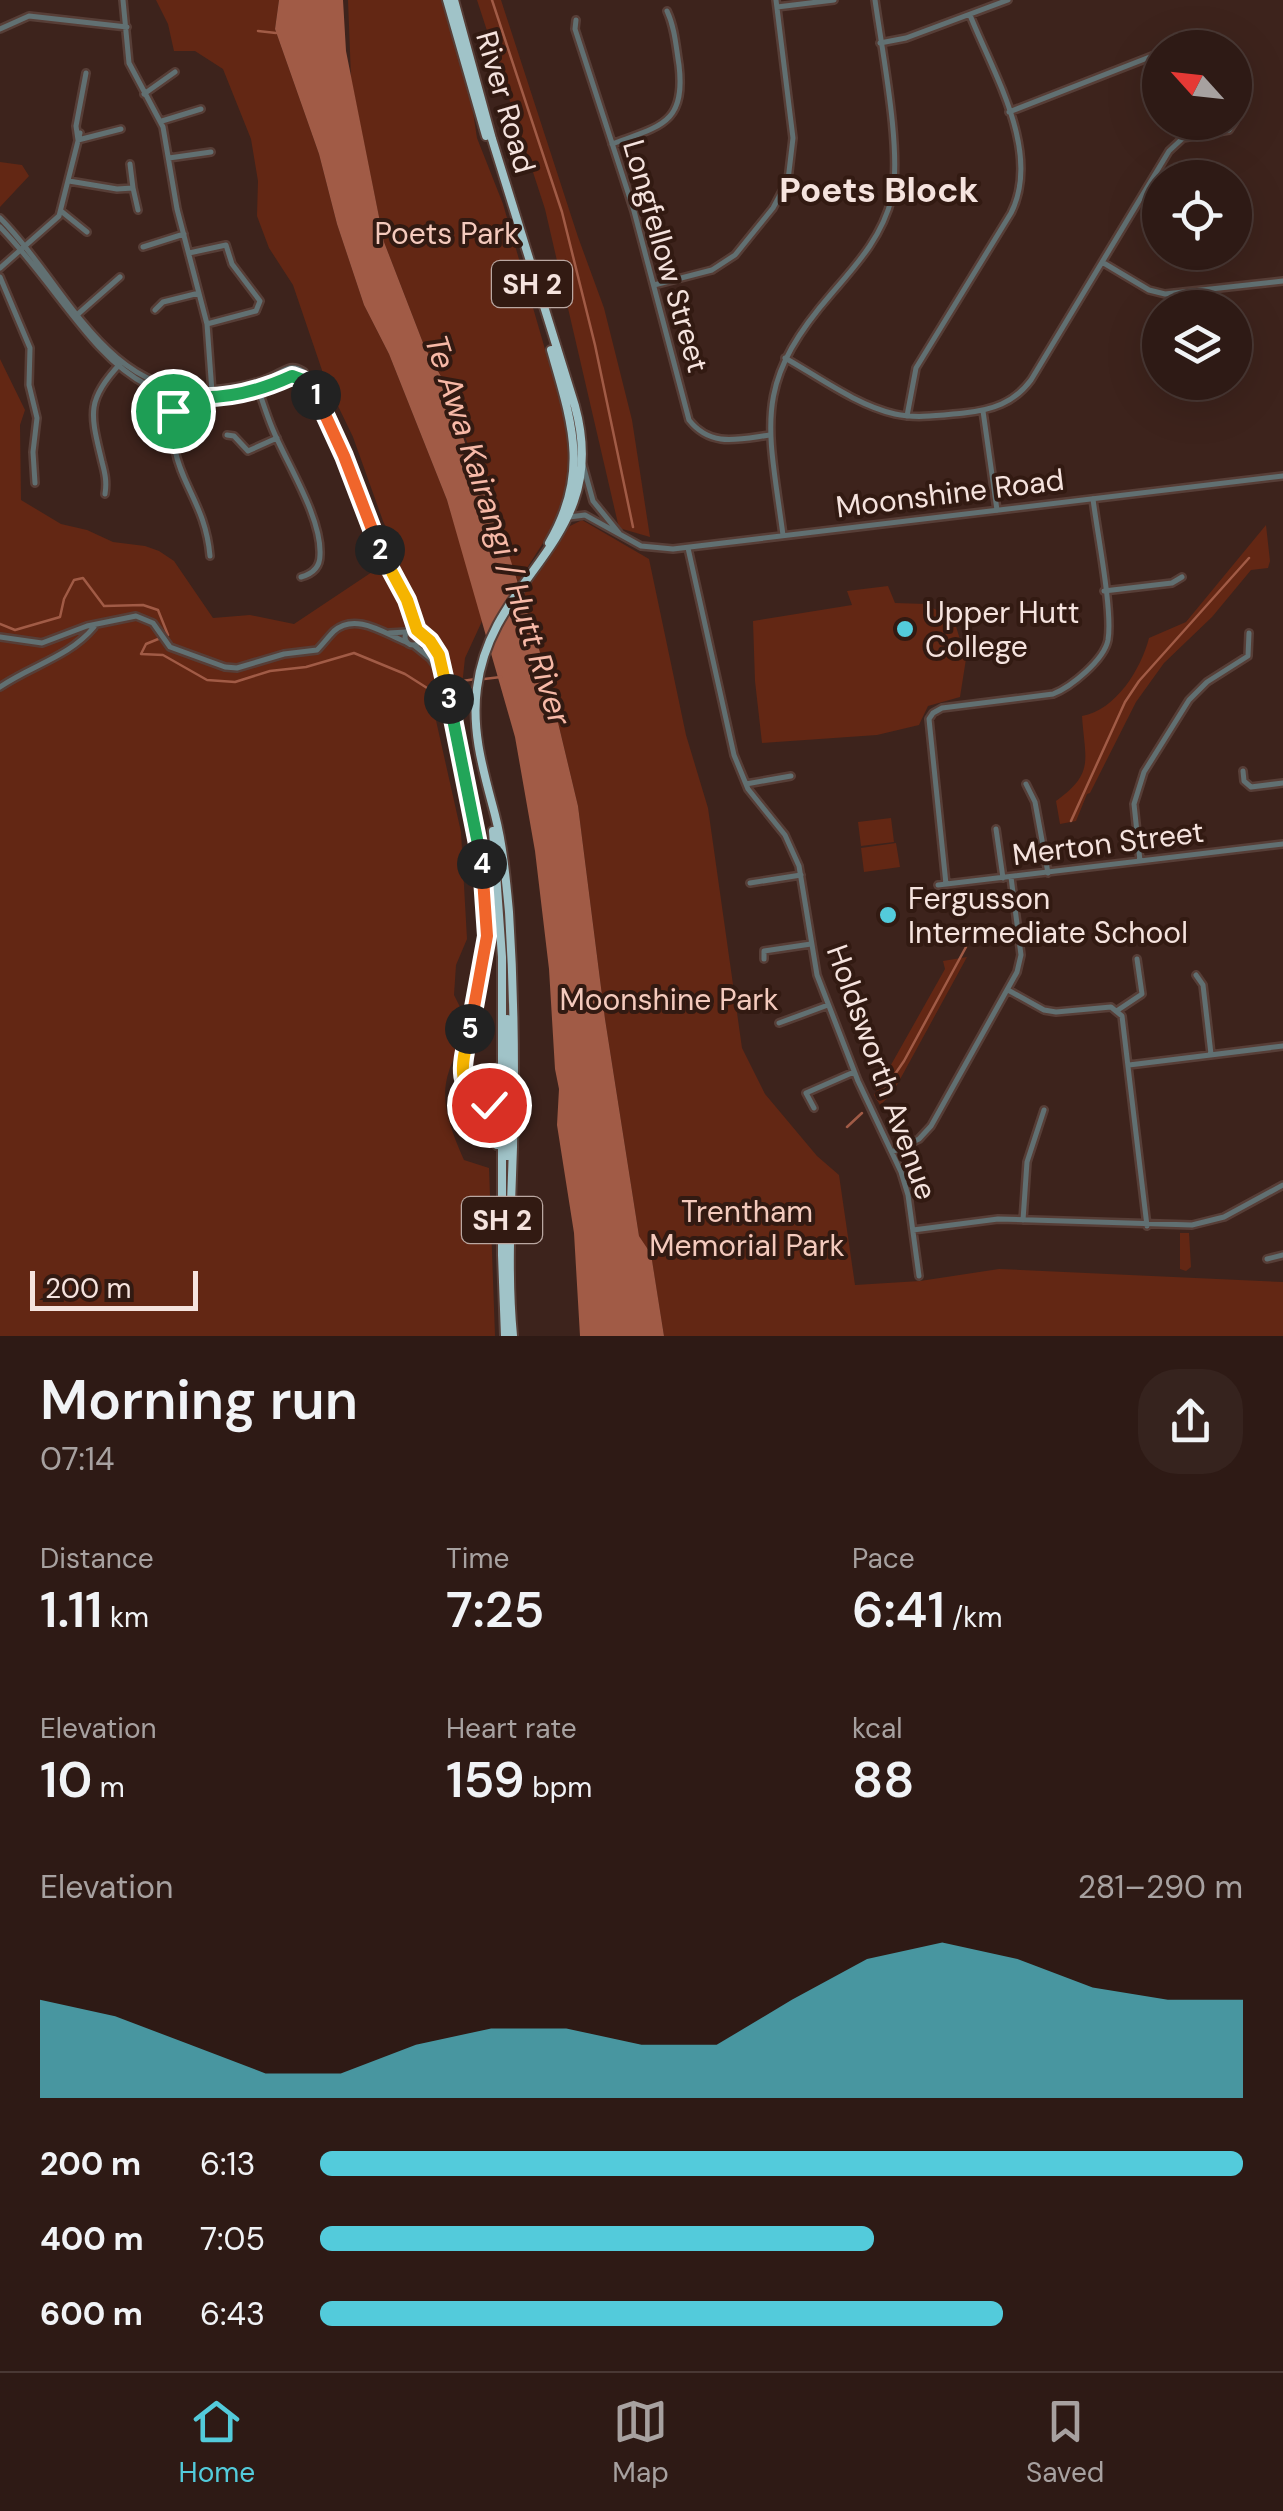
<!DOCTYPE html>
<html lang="en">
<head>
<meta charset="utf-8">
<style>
	body { margin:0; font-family:"DM Sans",sans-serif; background:#36231e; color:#f1f3f6; height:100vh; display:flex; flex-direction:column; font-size:38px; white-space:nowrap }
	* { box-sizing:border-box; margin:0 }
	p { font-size:32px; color:#a7a1a0 }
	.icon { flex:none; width:55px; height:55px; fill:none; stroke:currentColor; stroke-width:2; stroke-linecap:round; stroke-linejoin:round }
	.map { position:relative; height:1336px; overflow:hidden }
	.side { display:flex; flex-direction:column; background:#2e1a15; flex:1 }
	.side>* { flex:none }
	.needle { width:65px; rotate:297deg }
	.controls { position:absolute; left:1142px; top:30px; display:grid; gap:20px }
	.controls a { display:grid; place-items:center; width:110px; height:110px; border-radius:50%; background:#2e1a15; box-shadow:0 10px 40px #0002,0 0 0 2px #493834; font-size:50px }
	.scale { position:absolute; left:30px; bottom:25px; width:168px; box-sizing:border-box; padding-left:10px; border:5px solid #f5e3de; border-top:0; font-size:28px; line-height:35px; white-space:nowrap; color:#f5e3de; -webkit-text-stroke:8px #321a12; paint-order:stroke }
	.pin { position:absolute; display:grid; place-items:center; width:85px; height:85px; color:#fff; margin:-42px; border:5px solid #fff; border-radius:50%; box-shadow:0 2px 10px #0007 }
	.km { position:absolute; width:50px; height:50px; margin:-25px; border-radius:50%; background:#222; color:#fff; font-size:28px; line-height:50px; text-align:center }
	.round { display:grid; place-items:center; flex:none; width:105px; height:105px; border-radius:40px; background:#36231e }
	.summary { display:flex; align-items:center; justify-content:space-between; height:170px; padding:0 40px }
	h1 { font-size:55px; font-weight:600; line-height:75px }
	.figures { display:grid; grid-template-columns:repeat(3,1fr); gap:15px; height:170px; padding:10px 40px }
	.figures div { display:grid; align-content:center }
	.figures b { font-size:50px; font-weight:600 }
	.figures small { font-size:28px; font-weight:400 }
	.figures p { font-size:28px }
	.chart { height:280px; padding:20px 40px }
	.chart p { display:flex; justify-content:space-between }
	.chart svg { width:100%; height:180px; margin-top:10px; fill:#53cbdb; opacity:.7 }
	ul { padding:0 40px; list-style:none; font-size:32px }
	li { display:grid; grid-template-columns:160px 120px 1fr; align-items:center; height:75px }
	li i { height:25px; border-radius:12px; background:#53cbdb }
	.tab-bar { display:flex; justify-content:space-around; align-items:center; height:140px; border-top:2px solid #493834; background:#2e1a15; font-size:28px; color:#a7a1a0 }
	.tab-bar a { display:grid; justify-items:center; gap:5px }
	.tab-bar .on { color:#53cbdb }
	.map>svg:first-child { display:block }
</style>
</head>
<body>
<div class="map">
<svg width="1283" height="1336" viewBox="0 0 1283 1336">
	<rect width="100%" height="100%" fill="#3d231c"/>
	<!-- green -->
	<path fill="#632714" d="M156,0H279L275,29L319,154L337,224L364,305L389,354L447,500L483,619L465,658L462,686L452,685L431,698L461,832L467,939L456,965L454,995L470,1027C438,1083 438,1100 464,1160L489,1168L495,1336H0V359L25,410L20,425L21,500L61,524L87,530L113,542L145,546L159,551L174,561L213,618L250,615L294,624L399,554L383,521L353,437L325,379L293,285L269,248L257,216L258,181L251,139L223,69L195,51H174L168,24Z
		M348,0H441L472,105L477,138L503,204L571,439L569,491L559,518L518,582L447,387L425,348L384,242L351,78Z
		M477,0H501L578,237L604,308L632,420L650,537L619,528L545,209Z
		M0,162L22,165L29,176L0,207Z
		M582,520L649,559L686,735L708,808L742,1048L765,1094L817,1156L839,1175L855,1285L920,1281L999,1269L1283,1282V1336H664L651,1255L639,1236L605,1019L578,806L545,668L522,596L568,527Z
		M1266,525L1270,561L1268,568L1251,570L1212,617L1164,663L1136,702L1090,793L1087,794L1076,821L1060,824L1056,801C1095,773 1085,760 1082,716C1116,710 1141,669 1149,638L1186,622Z
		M888,586L895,603L926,604L954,620L966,659L960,697L928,706L919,725L877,735L762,743L755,681L753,621L852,605L847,591Z
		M891,818L894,842L861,846L858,822Z
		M896,843L900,867L864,872L861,848Z
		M967,957L892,1094L880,1105L874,1095L945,969L943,961Z
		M1180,1233H1189L1191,1267L1186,1271L1180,1269Z"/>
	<!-- water -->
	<path fill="#a15b46" d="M279,0H343L346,51L384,242L425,348L447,387L465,443L509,555L545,668L578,806L605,1019L639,1236L651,1254L664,1336H580L574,1233L557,1125L559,1089L555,1069L549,969L535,851L515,737L447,500L389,354L364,305L337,224L319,154L275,29Z"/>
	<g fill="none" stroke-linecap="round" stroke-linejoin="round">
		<!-- stream -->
		<path stroke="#a15b46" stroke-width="2.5" d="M492,0L562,212L595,345L633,527
			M258,31L276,33
			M0,624L15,630L60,617L64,599L74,580L83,578L104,606L143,605L158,610L168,635L146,644L141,654L163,655L207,680L235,682L270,671L306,667L354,653L405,674L435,693L457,686
			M484,679L501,677
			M462,681L476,679
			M1071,821L1125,702L1139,681L1249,558
			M878,1099L904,1061L966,947
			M847,1127L862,1113"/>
		<defs>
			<path id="minor" d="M123,0L129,63L163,127L177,209L207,324L212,392
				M777,7L834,0
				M576,20L575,29L634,211L689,420C711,448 739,439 770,435
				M0,29L29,16L127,27
				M880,43L906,38L1008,0
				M1187,48L1214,44L1224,48
				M86,73L76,126L78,140L121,129
				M144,94L175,72
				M1009,112L1160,53
				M162,121L201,109
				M612,144C660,126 686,124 679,65C676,47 675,28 667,11
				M169,158L211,152
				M130,164L133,188
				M69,181L117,189L133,188L138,210
				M61,211L87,232
				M143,247L184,234
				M189,253L226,245L232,264L260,301L256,311L207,324
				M1102,262L1149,290L1165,294L1283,281
				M0,268L59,216L80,133
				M0,277L30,348L29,385L37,418L33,452L35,483
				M654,285L712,270L735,255L773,208L788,180L793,138L776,0
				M155,310L163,302L199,293
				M78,314L120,277
				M785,358C819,377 856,405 895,414C917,419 942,415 964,413C992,410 1014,403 1031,380L1169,151L1183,138L1229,130L1235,121
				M257,385C262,400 267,416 273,430C287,464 322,518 320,555C320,568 312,574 301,577
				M179,391C157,472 204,486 210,556
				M983,411L997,510
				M907,416L916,368L1011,213C1042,152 993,73 970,15
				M227,435L234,436L248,451L277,438
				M105,494C107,482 105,473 102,462C91,415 85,401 120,364
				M688,548L734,755L748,789L785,835L799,866L817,975L858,1081L901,1172L908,1195L919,1276
				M1104,591L1172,583L1182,577
				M389,633L406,632
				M0,637L42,643L87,626L136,616L153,623L170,647L225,667L237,668L284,654L317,650C323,644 328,637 334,631C356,612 385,634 406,642
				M0,687C32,665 69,657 94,627
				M1243,771L1244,781L1251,787L1283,783
				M746,784L791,776
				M1026,784L1035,802L1048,873
				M996,829L1003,878
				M1140,861L1134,804L1144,772L1189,700L1207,682L1248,656L1249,633
				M750,883L801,875
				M946,884L929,719L933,713L942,708L1053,694C1071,687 1104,660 1108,640C1113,611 1097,532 1093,499
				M938,885L1283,844
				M764,959V951L811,944
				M1196,975L1203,985L1211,1054
				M1008,990L1044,1010L1056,1012L1111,1007L1122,1016L1147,1226
				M1118,1010L1142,994L1137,959
				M779,1023L828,1005
				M1129,1065L1283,1046
				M814,1108L806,1093L854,1072
				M892,1152L919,1139L931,1126L1017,972L1021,955L1011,877
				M1023,1220L1027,1162L1044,1110
				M913,1230L998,1219L1192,1225L1224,1217L1283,1185
				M1267,1259L1283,1255"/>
			<path id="tertiary" d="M0,218C61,278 106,397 207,390C228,389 249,386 268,378C275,376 283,370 290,368C296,367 299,369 304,372C332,419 349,472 369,523C383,560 405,592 417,629
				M0,227C93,323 126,451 292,376L299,377L310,386
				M583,465L593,501L619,533
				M569,517L585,515L641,546L673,549L1283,476
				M783,535C768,423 752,385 832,293C857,264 882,237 892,197C902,150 882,51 875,0
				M405 637a8 8 0 1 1 16 0a8 8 0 1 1-16 0Z
				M421,633L433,645L442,667L478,836L487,919L483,969L461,1073C466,1092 481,1109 501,1104
				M415,646L430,658L442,674
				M465,1057C466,1085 482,1089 502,1103"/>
			<path id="trunk" d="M447,0L486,136
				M454,0L492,139L575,406C612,540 491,573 477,688C471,732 484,773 495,815C503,846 506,880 509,912C514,990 515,1069 513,1147C511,1210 507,1273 513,1336
				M549,543C590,473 572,423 551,350
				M493,831L502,957V1255L505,1336
				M470,1077L488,1082L498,1068
				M483,1103L496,1128L497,1145
				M507,1156V1110L502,1103L507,1092V1019"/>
		</defs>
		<!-- minor casing -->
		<use href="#minor" stroke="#573e37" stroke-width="10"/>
		<!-- tertiary casing -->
		<use href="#tertiary" stroke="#573e37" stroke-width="10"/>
		<!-- trunk casing -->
		<use href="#trunk" stroke="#573e37" stroke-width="12"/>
		<!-- minor -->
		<use href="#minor" stroke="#617072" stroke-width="5"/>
		<!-- tertiary -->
		<use href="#tertiary" stroke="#617072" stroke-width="5"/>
		<!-- trunk -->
		<use href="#trunk" stroke="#a0c3c8" stroke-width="8"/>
	</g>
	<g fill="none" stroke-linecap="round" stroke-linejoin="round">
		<defs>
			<path id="split-1" d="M173,411L178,395C218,402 255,393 292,376L303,380L316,395"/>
			<path id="split-2" d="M316,395L344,456L380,550"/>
			<path id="split-3" d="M380,550L407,600L417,630L430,641L439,655L449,699"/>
			<path id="split-4" d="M449,699L482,864"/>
			<path id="split-5" d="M470,1029L487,936L482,864"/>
			<path id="split-6" d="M470,1029C463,1060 452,1090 489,1105"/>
		</defs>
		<!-- split-1 casing -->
		<use href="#split-1" stroke="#fff" stroke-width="20"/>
		<!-- split-2 casing -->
		<use href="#split-2" stroke="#fff" stroke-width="20"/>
		<!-- split-3 casing -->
		<use href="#split-3" stroke="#fff" stroke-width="20"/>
		<!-- split-4 casing -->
		<use href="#split-4" stroke="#fff" stroke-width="20"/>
		<!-- split-5 casing -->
		<use href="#split-5" stroke="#fff" stroke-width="20"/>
		<!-- split-6 casing -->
		<use href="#split-6" stroke="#fff" stroke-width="20"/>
		<!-- split-1 -->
		<use href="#split-1" stroke="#22a559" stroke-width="12"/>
		<!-- split-2 -->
		<use href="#split-2" stroke="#f0652b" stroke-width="12"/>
		<!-- split-3 -->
		<use href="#split-3" stroke="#f5b400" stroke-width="12"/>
		<!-- split-4 -->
		<use href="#split-4" stroke="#22a559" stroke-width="12"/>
		<!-- split-5 -->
		<use href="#split-5" stroke="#f0652b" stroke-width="12"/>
		<!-- split-6 -->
		<use href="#split-6" stroke="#f5b400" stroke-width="12"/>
	</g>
	<!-- markers -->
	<g fill="#53cbdb" stroke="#321a12" stroke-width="4">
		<circle cx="905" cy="629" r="10"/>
		<circle cx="888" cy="915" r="10"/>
	</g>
	<g text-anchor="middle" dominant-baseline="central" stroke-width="8" stroke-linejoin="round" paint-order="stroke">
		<!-- shield labels -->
		<g fill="#321a12" stroke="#baa7a1" stroke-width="2.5">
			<rect x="492" y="261" width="80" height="46" rx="8"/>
			<rect x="462" y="1197" width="80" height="46" rx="8"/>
		</g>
		<g font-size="28" font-weight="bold" fill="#f5e3de">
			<text x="532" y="284">SH 2</text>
			<text x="502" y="1220">SH 2</text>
		</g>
		<!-- street labels -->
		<g font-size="30" fill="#f5e3de" stroke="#321a12">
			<text transform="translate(506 102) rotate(74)">River Road</text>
			<text transform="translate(666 256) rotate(74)">Longfellow Street</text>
			<text transform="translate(950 493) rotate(-7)">Moonshine Road</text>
			<text transform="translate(1108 843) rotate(-7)">Merton Street</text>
			<text transform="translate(882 1072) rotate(70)">Holdsworth Avenue</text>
		</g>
		<!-- park labels -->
		<g font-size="30" fill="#f4cabd" stroke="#321a12">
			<text x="447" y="233">Poets Park</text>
			<text x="669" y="999">Moonshine Park</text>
			<text x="747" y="1211">Trentham<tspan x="747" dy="34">Memorial Park</tspan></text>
		</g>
		<!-- poi labels -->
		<g font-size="30" fill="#f5e3de" stroke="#321a12" text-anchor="start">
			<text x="925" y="612">Upper Hutt<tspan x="925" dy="34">College</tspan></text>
			<text x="908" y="898">Fergusson<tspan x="908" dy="34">Intermediate School</tspan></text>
		</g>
		<!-- water labels -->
		<g font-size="32" font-style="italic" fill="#f7b9a7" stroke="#321a12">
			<text transform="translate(498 530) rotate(72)">Te Awa Kairangi / Hutt River</text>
		</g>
		<!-- quarter labels -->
		<g font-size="35" font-weight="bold" fill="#f5e3de" stroke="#321a12">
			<text x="879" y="190">Poets Block</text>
		</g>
	</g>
</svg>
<div class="controls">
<a><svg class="needle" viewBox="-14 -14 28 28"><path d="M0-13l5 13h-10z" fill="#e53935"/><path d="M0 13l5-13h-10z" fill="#a7a1a0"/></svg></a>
<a><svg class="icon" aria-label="locate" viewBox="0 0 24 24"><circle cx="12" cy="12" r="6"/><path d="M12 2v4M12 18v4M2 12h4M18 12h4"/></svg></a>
<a><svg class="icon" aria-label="layers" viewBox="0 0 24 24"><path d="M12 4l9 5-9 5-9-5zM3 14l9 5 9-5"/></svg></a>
</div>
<div class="scale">200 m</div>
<div class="pin" style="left:173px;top:411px;background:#1e9e55"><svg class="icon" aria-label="arrive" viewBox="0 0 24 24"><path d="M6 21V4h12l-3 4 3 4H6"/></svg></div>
<div class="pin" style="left:489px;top:1105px;background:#d93025"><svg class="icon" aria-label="check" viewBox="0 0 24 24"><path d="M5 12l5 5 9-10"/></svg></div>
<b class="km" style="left:316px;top:395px">1</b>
<b class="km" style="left:380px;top:550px">2</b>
<b class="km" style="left:449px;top:699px">3</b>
<b class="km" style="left:482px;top:864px">4</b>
<b class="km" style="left:470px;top:1029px">5</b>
</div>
<section class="side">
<div class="summary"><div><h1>Morning run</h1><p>07:14</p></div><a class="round"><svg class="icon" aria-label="share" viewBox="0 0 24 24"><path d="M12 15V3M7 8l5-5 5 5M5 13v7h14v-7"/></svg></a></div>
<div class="figures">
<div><p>Distance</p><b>1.11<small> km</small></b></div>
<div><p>Time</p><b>7:25</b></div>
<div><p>Pace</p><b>6:41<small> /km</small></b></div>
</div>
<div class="figures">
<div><p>Elevation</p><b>10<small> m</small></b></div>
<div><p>Heart rate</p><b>159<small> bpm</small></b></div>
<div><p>kcal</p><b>88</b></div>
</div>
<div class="chart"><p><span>Elevation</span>281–290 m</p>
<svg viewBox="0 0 160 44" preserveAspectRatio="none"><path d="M0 44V20L10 24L20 31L30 38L40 38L50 31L60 27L70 27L80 31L90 31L100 20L110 10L120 6L130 10L140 17L150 20L160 20V44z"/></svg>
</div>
<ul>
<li><b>200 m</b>6:13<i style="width:100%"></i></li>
<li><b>400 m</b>7:05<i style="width:60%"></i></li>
<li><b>600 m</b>6:43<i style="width:74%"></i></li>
</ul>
</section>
<nav class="tab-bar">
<a class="on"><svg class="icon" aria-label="home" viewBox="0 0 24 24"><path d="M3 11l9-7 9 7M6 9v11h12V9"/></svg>Home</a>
<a><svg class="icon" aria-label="map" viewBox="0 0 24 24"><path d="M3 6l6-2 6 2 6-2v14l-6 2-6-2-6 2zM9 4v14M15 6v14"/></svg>Map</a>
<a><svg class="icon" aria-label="saved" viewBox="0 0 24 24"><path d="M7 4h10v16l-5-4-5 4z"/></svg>Saved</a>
</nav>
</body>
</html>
